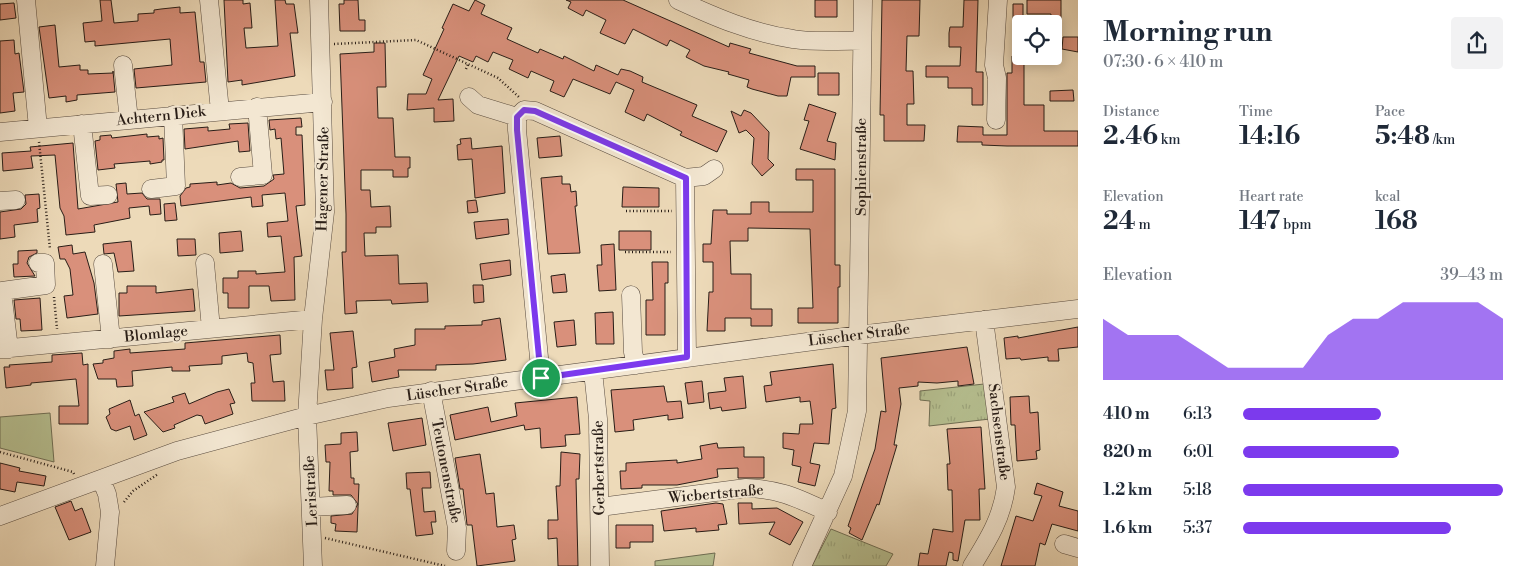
<!DOCTYPE html>
<html lang="en">
<head>
<meta charset="utf-8">
<style>
	body { margin:0; font-family:"Libre Bodoni",serif; background:#f2f2f3; color:#1f2937; height:100vh; display:flex; flex-direction:column; font-size:19px; white-space:nowrap }
	* { box-sizing:border-box; margin:0 }
	p { font-size:16px; color:#747a83 }
	.icon { flex:none; width:28px; height:28px; fill:none; stroke:currentColor; stroke-width:2; stroke-linecap:round; stroke-linejoin:round }
	.map { position:relative; flex:1; overflow:hidden }
	.side { display:flex; flex-direction:column; background:#fff; width:450px }
	.side>* { flex:none }
	.tools { position:absolute; left:1012px; top:15px; display:grid; gap:10px }
	.tools a { display:grid; place-items:center; width:50px; height:50px; border-radius:5px; background:#fff; box-shadow:0 2px 12px #0003; font-size:25px }
	.pin { position:absolute; display:grid; place-items:center; width:42px; height:42px; color:#fff; margin:-21px; border:2px solid #fff; border-radius:50%; box-shadow:0 1px 5px #0007 }
	.round { display:grid; place-items:center; flex:none; width:52px; height:52px; border-radius:5px; background:#f2f2f3 }
	.summary { display:flex; align-items:center; justify-content:space-between; height:85px; padding:0 25px }
	h1 { font-size:28px; font-weight:700; line-height:38px }
	.figures { display:grid; grid-template-columns:repeat(3,1fr); gap:8px; height:85px; padding:5px 25px }
	.figures div { display:grid; align-content:center }
	.figures b { font-size:25px; font-weight:700 }
	.figures small { font-size:14px; font-weight:400 }
	.figures p { font-size:14px }
	.chart { height:140px; padding:10px 25px }
	.chart p { display:flex; justify-content:space-between }
	.chart svg { width:100%; height:90px; margin-top:5px; fill:#7c3aed; opacity:.7 }
	ul { padding:0 25px; list-style:none; font-size:16px }
	li { display:grid; grid-template-columns:80px 60px 1fr; align-items:center; height:38px }
	li i { height:12px; border-radius:6px; background:#7c3aed }
	main { display:flex; flex:1; min-height:0 }
	.map>svg:first-child { display:block }
</style>
</head>
<body>
<main>
<div class="map">
<svg width="1078" height="566" viewBox="0 0 1078 566">
	<defs>
		<pattern id="grass-tufts" width="24" height="20" patternUnits="userSpaceOnUse" patternTransform="scale(1.25)"><rect width="24" height="20" fill="#b6c091"/><path d="M3 7l-1-3M5 7V3M7 7l1-3M15 17l-1-3M17 17v-4M19 17l1-3" fill="none" stroke="#9ca57c"/></pattern>
	</defs>
	<rect width="100%" height="100%" fill="#eddab9"/>
	<filter id="stains"><feTurbulence type="fractalNoise" baseFrequency=".004" numOctaves="4"/><feColorMatrix values="0 0 0 0 .2 0 0 0 0 .09 0 0 0 0 .02 0 0 0 .5 -.17"/></filter>
	<radialGradient id="worn" r=".72"><stop offset=".6" stop-color="#630" stop-opacity="0"/><stop offset="1" stop-color="#630" stop-opacity=".3"/></radialGradient>
	<!-- grass -->
	<path fill="url(#grass-tufts)" stroke="#6f6e54" d="M984,384L990,419L929,426L930,401L920,400V391Z
		M831,529L893,554L886,566H812Z"/>
	<!-- park -->
	<path fill="#b6c091" stroke="#6f6e54" d="M50,413L54,462L0,448V417Z
		M715,553L713,566H655V561Z"/>
	<!-- building -->
	<path fill="#d9907b" stroke="#281d17" d="M100,0H111L114,23L138,21V14L154,13V10L161,9L180,7V13L195,12L200,62H204L206,82L136,88L134,69L172,65L170,39L95,46V41L85,42L83,23L102,21Z
		M224,0H243V4L250,3L252,28H244L246,48L278,46L275,0H285L286,4H294L298,33H290L295,76L242,85V80L228,82Z
		M344,0H358L359,20H365V31H340L339,4H344Z
		M475,0L485,5L481,14L512,28L507,39L538,53L540,49L563,59L564,56L594,71L596,65L618,75L621,69L630,71L643,77L642,82L697,105L692,116L727,131L717,152L680,135L682,132L647,114L644,121L625,112L634,90L616,82L610,94L573,79L564,97L550,91L554,81L531,71L528,78L509,69L513,60L493,52L488,62L476,56L473,62L459,56L438,100L453,99L454,121L434,122V108L407,110L408,94H426L432,79L423,75L444,29L442,28L453,4L469,11Z
		M566,0H623L729,47L730,43L751,49L749,53L797,66H815V77H791L787,96H778L752,89L747,87L749,80L728,74L729,72L704,66L686,57L690,50L670,40L667,46L633,29L625,44L600,33L606,20L586,10L583,16L568,8L571,2Z
		M815,0H837V17H815Z
		M882,0H920L919,36H907L906,71H913L914,104H907V125H925L924,141H884V115H880Z
		M964,0H978L976,72H983V105H972V88H948V77H926V66H960L961,47H949V33L950,27H963Z
		M1027,0H1061V23L1050,22L1051,14H1027Z
		M14,3L16,18L0,20V4Z
		M1013,4H1023V21H1013Z
		M55,25L59,67L80,65V70H88V74L113,73V71L115,92L77,95V100L66,102V96L49,98L39,27Z
		M1063,37H1078V52L1062,49Z
		M14,40L15,54L19,53L24,92L13,93L15,111L0,113V41Z
		M374,43H385L386,87H377L378,118H393L395,157H410V168H408V177H393V170H361V190H370L371,207L390,206L391,227H376V233H364L365,256L398,255L399,284L427,283L428,302L392,304L391,300L356,301L357,313L345,314L342,252H346V214L340,54L374,52Z
		M1012,56H1024V105H1044V131H1078V146H1007L982,145V142H957L958,126L983,127V135H1007V73H1012Z
		M818,73H839V95H818Z
		M1073,90L1074,101H1050V91Z
		M809,104L836,113L827,141L836,143L835,160L800,149L809,121L804,120Z
		M744,110L751,113L769,132L768,159L774,165L762,176L752,164L754,138L746,130L739,133L731,111L741,116Z
		M301,118L302,127H296V135H302L305,205L296,206L302,256L294,257L295,300L271,301L269,286H249V308H228V293H223V278H238V271H256V274L285,272L281,236L268,237L267,223L288,221L285,193L262,195L263,206L252,207L251,197L181,206L180,196L186,188L190,187V184L217,182V185L231,183L240,188L264,186L274,179L273,175L284,174L281,138L276,139L275,129L270,130L269,120Z
		M248,123L250,151L239,152L238,141L185,149L184,129L208,127V131L230,129L229,124Z
		M147,134V137L159,136V139L163,138L164,160H162V162L150,164V161L114,164L115,168L98,170L95,141L100,140V136L111,135L112,138Z
		M560,136L562,156L539,158L537,138Z
		M471,138L472,149L502,146L505,193L475,198L472,159L458,160L457,145L461,144L460,139Z
		M73,143L78,209L118,202L116,184L126,183L127,194L142,193L147,199H160L161,214L150,215L149,206L129,208L130,218L94,225L95,232L66,235L64,216L60,208L55,155L31,156L33,168L3,171L2,153L31,151L30,147Z
		M796,169H835V265H840V287H838V323H798V308H813L810,229L748,228V241H730L731,274H751V309H772V326H751V318H725V331H707L709,292H713V262H703V244H711L713,210H727V214H751V202H769V212H813V180H796Z
		M562,176V184H570L571,192L576,191L577,206H575L580,253L548,254L541,178Z
		M623,187L659,188V207H622Z
		M39,194L40,208L37,209L38,222L14,225L15,237L0,239V212L21,209L26,204L25,195Z
		M476,200L478,212L468,213L467,201Z
		M175,203L177,220L165,221L164,204Z
		M508,219L509,234L476,239L474,222Z
		M241,231L243,251L220,253L219,233Z
		M619,231H651V250H619Z
		M177,239H195L196,255L178,256Z
		M131,241L134,271L118,272L114,253L104,254L103,244Z
		M614,244L616,290L599,291L597,265H602L601,245Z
		M72,245L73,254L85,252L94,283L98,314L67,318L64,296L73,295L70,269L65,259H60L58,247Z
		M37,250V253L29,257L27,263L35,276L14,277L13,264H18V251Z
		M510,260L511,275L482,280L480,264Z
		M652,262H668V283H665V335H646V300H653Z
		M565,274L567,292L553,293L551,276Z
		M473,285H483L484,302L474,303Z
		M127,286H156V293L193,289L195,311L119,316V293H127Z
		M40,298L42,330L21,331L20,319H16L14,300Z
		M613,312L614,344H596L595,313Z
		M500,318L506,360L473,364L436,365V370H398L399,377L372,382L369,362L395,357L394,349L415,345V329H445V326L482,325V321Z
		M574,320L576,345L557,347L554,322Z
		M1078,327V347L1058,349L1059,361H1048V357L1021,360L1020,358L1006,359L1004,338L1018,336V338Z
		M353,331L357,367L352,368L353,388L327,390L325,370H334L330,333Z
		M280,335L281,354L270,355L273,382L284,381L285,401H252L251,383H255L253,363L248,362L247,353L222,356V364L189,366L190,371H172V367L132,371L133,386L117,387L116,379H98L93,364L103,363V360L114,358V351L130,349V353L185,349V343Z
		M967,347L974,384L958,386V381L937,383L918,382V386L899,388L901,404L894,445H897L879,505L877,504L862,540L849,533L851,528L848,526L875,449L881,411L886,412L881,358Z
		M82,353L83,365L88,364V424H59V406H79L76,379L31,383V385L6,388L4,367H10L9,365L52,362V355Z
		M833,364L836,408L832,409L829,444L814,443L810,463L820,465L815,486L798,482L801,467L792,465L794,450L783,448V433L799,434L800,424H813L810,401L800,402V397L766,402L764,386L772,385L770,372Z
		M743,376L746,408L722,411L721,407L710,409L708,393L726,391L724,378Z
		M702,381L704,402L688,404L685,383Z
		M664,386L667,402L681,401L683,418L668,420V415L633,420L634,430L615,432L611,390Z
		M229,389L235,403L230,404L233,414L205,424L202,416L197,415L174,425L175,428L163,432L144,412L174,402L172,397L185,393L189,404L217,392Z
		M1029,396L1030,413L1038,412L1040,450L1036,451L1037,459L1017,461L1015,425H1011L1010,397Z
		M577,397L580,434L565,435L566,446L541,448L540,428L525,430L524,425L455,440L450,415L488,407L491,422L517,416L515,403Z
		M130,400L135,416L139,414L147,435L134,440L130,426L116,431L111,429L106,417L110,414L109,409Z
		M422,418L426,445L393,451L388,423Z
		M981,427L985,489H979L980,520H965L958,561L953,560V553L949,552L946,566H918L920,553L928,554L933,529L953,532L952,490H948L947,464H950L947,429Z
		M357,432L358,451L350,452L351,478H354V484H359L357,532L335,531L336,524L331,523V516L352,514L358,504L351,495H333V491H329L330,462H326L325,445L341,444V433Z
		M717,443L718,448L744,447V457H764V478H738V468L717,469L718,477L677,485H642V488L621,489L620,471H626V463L677,460V463L702,459L700,446Z
		M561,452L580,454L579,479H576L578,566H558L557,538L548,539V520H558L556,486H560Z
		M480,454L486,494L494,493L497,527L514,525L516,539L512,540L515,561L477,566L472,525H467L463,489H460L455,458Z
		M0,463L20,468L19,471L46,476L44,486L17,482L15,492L0,489Z
		M430,472L431,488H422L424,512L435,511L436,522H431L433,534L416,536L410,489H407L406,473Z
		M1037,483L1063,492L1059,506L1078,511V531L1052,524L1045,545L1040,543L1035,566H1001L1016,516L1033,521L1042,496L1034,494Z
		M71,501L75,511L82,508L91,532L69,540L55,507Z
		M716,503L723,504L727,524L718,525L719,530L696,532V528L664,531L661,511Z
		M738,503H752V509L777,508L803,522L790,545L769,534L775,522L739,524Z
		M616,525H653V542H630V548H616Z"/>
	<g fill="none" stroke-linecap="round" stroke-linejoin="round">
		<defs>
			<path id="minor" d="M26,0L38,128
				M209,0L220,111
				M678,0C715,17 752,33 793,39C815,43 840,40 862,41
				M123,65L129,120
				M469,97L478,105L517,117
				M996,120L997,78L994,65L998,0
				M82,124L90,196L108,195
				M0,132L323,102
				M240,177L263,175L257,107
				M685,178L704,176L714,169
				M151,189L176,186L173,115
				M0,201L16,200
				M205,263L211,329
				M103,264L111,339
				M631,295L633,352L636,365
				M0,349L313,319
				M9,349L2,291L46,285L45,263H38
				M593,371L598,419L600,566
				M541,378L517,130V117L524,110L535,111L685,178L687,357
				M431,391L457,528L456,551
				M101,479L107,494L110,512L105,566
				M311,507L347,505
				M600,507L746,488C780,489 797,498 828,512
				M0,516L177,451L307,416L388,398L859,335L1078,309
				M1064,544L1078,548
				M313,566L307,416L313,319L325,212L319,0
				M802,566L843,476L857,411L863,0
				M972,566C988,540 1002,518 1006,487L984,320"/>
		</defs>
		<!-- minor casing -->
		<use href="#minor" stroke="#594c40" stroke-width="19"/>
		<!-- path -->
		<path stroke="#281d17" stroke-width="2.5" stroke-dasharray="1 2.5" stroke-linecap="butt" d="M334,44L416,40L498,78L520,98
			M466,69L468,64
			M39,142L50,249
			M626,211H672
			M625,252H671
			M54,297L57,329
			M0,452L73,472L74,474
			M124,502L133,491L158,474
			M325,538L445,566"/>
		<!-- minor -->
		<use href="#minor" stroke="#f3e7d2" stroke-width="18"/>
	</g>
	<g fill="none" stroke-linecap="round" stroke-linejoin="round">
		<defs>
			<path id="route" d="M524,110L535,111L686,178L687,357L541,378L517,130V117Z"/>
		</defs>
		<!-- route casing -->
		<use href="#route" stroke="#fff" stroke-width="10"/>
		<!-- route -->
		<use href="#route" stroke="#7c3aed" stroke-width="6"/>
	</g>
	<g text-anchor="middle" dominant-baseline="central" stroke-width="4" stroke-linejoin="round" paint-order="stroke">
		<!-- street labels -->
		<g font-size="15" fill="#281d17" stroke="#f3e7d2">
			<text transform="translate(161 116) rotate(-6)">Achtern Diek</text>
			<text transform="translate(861 167) rotate(-90)">Sophienstraße</text>
			<text transform="translate(323 179) rotate(-89)">Hagener Straße</text>
			<text transform="translate(156 334) rotate(-6)">Blomlage</text>
			<text transform="translate(859 335) rotate(-7)">Lüscher Straße</text>
			<text transform="translate(457 389) rotate(-8)">Lüscher Straße</text>
			<text transform="translate(999 432) rotate(83)">Sachsenstraße</text>
			<text transform="translate(599 468) rotate(-91)">Gerbertstraße</text>
			<text transform="translate(446 471) rotate(79)">Teutonenstraße</text>
			<text transform="translate(311 491) rotate(-93)">Leristraße</text>
			<text transform="translate(716 494) rotate(-5)">Wicbertstraße</text>
		</g>
	</g>
	<rect width="100%" height="100%" filter="url(#stains)"/>
	<rect width="100%" height="100%" fill="url(#worn)"/>
</svg>
<div class="tools">
<a><svg class="icon" aria-label="locate" viewBox="0 0 24 24"><circle cx="12" cy="12" r="6"/><path d="M12 2v4M12 18v4M2 12h4M18 12h4"/></svg></a>
</div>
<div class="pin" style="left:541px;top:378px;background:#1e9e55"><svg class="icon" aria-label="arrive" viewBox="0 0 24 24"><path d="M6 21V4h12l-3 4 3 4H6"/></svg></div>
</div>
<section class="side">
<div class="summary"><div><h1>Morning run</h1><p>07:30 · 6 × 410 m</p></div><a class="round"><svg class="icon" aria-label="share" viewBox="0 0 24 24"><path d="M12 15V3M7 8l5-5 5 5M5 13v7h14v-7"/></svg></a></div>
<div class="figures">
<div><p>Distance</p><b>2.46<small> km</small></b></div>
<div><p>Time</p><b>14:16</b></div>
<div><p>Pace</p><b>5:48<small> /km</small></b></div>
</div>
<div class="figures">
<div><p>Elevation</p><b>24<small> m</small></b></div>
<div><p>Heart rate</p><b>147<small> bpm</small></b></div>
<div><p>kcal</p><b>168</b></div>
</div>
<div class="chart"><p><span>Elevation</span>39–43 m</p>
<svg viewBox="0 0 160 44" preserveAspectRatio="none"><path d="M0 44V14L10 22L20 22L30 22L40 30L50 38L60 38L70 38L80 38L90 22L100 14L110 14L120 6L130 6L140 6L150 6L160 14V44z"/></svg>
</div>
<ul>
<li><b>410 m</b>6:13<i style="width:53%"></i></li>
<li><b>820 m</b>6:01<i style="width:60%"></i></li>
<li><b>1.2 km</b>5:18<i style="width:100%"></i></li>
<li><b>1.6 km</b>5:37<i style="width:80%"></i></li>
</ul>
</section>
</main>
</body>
</html>
